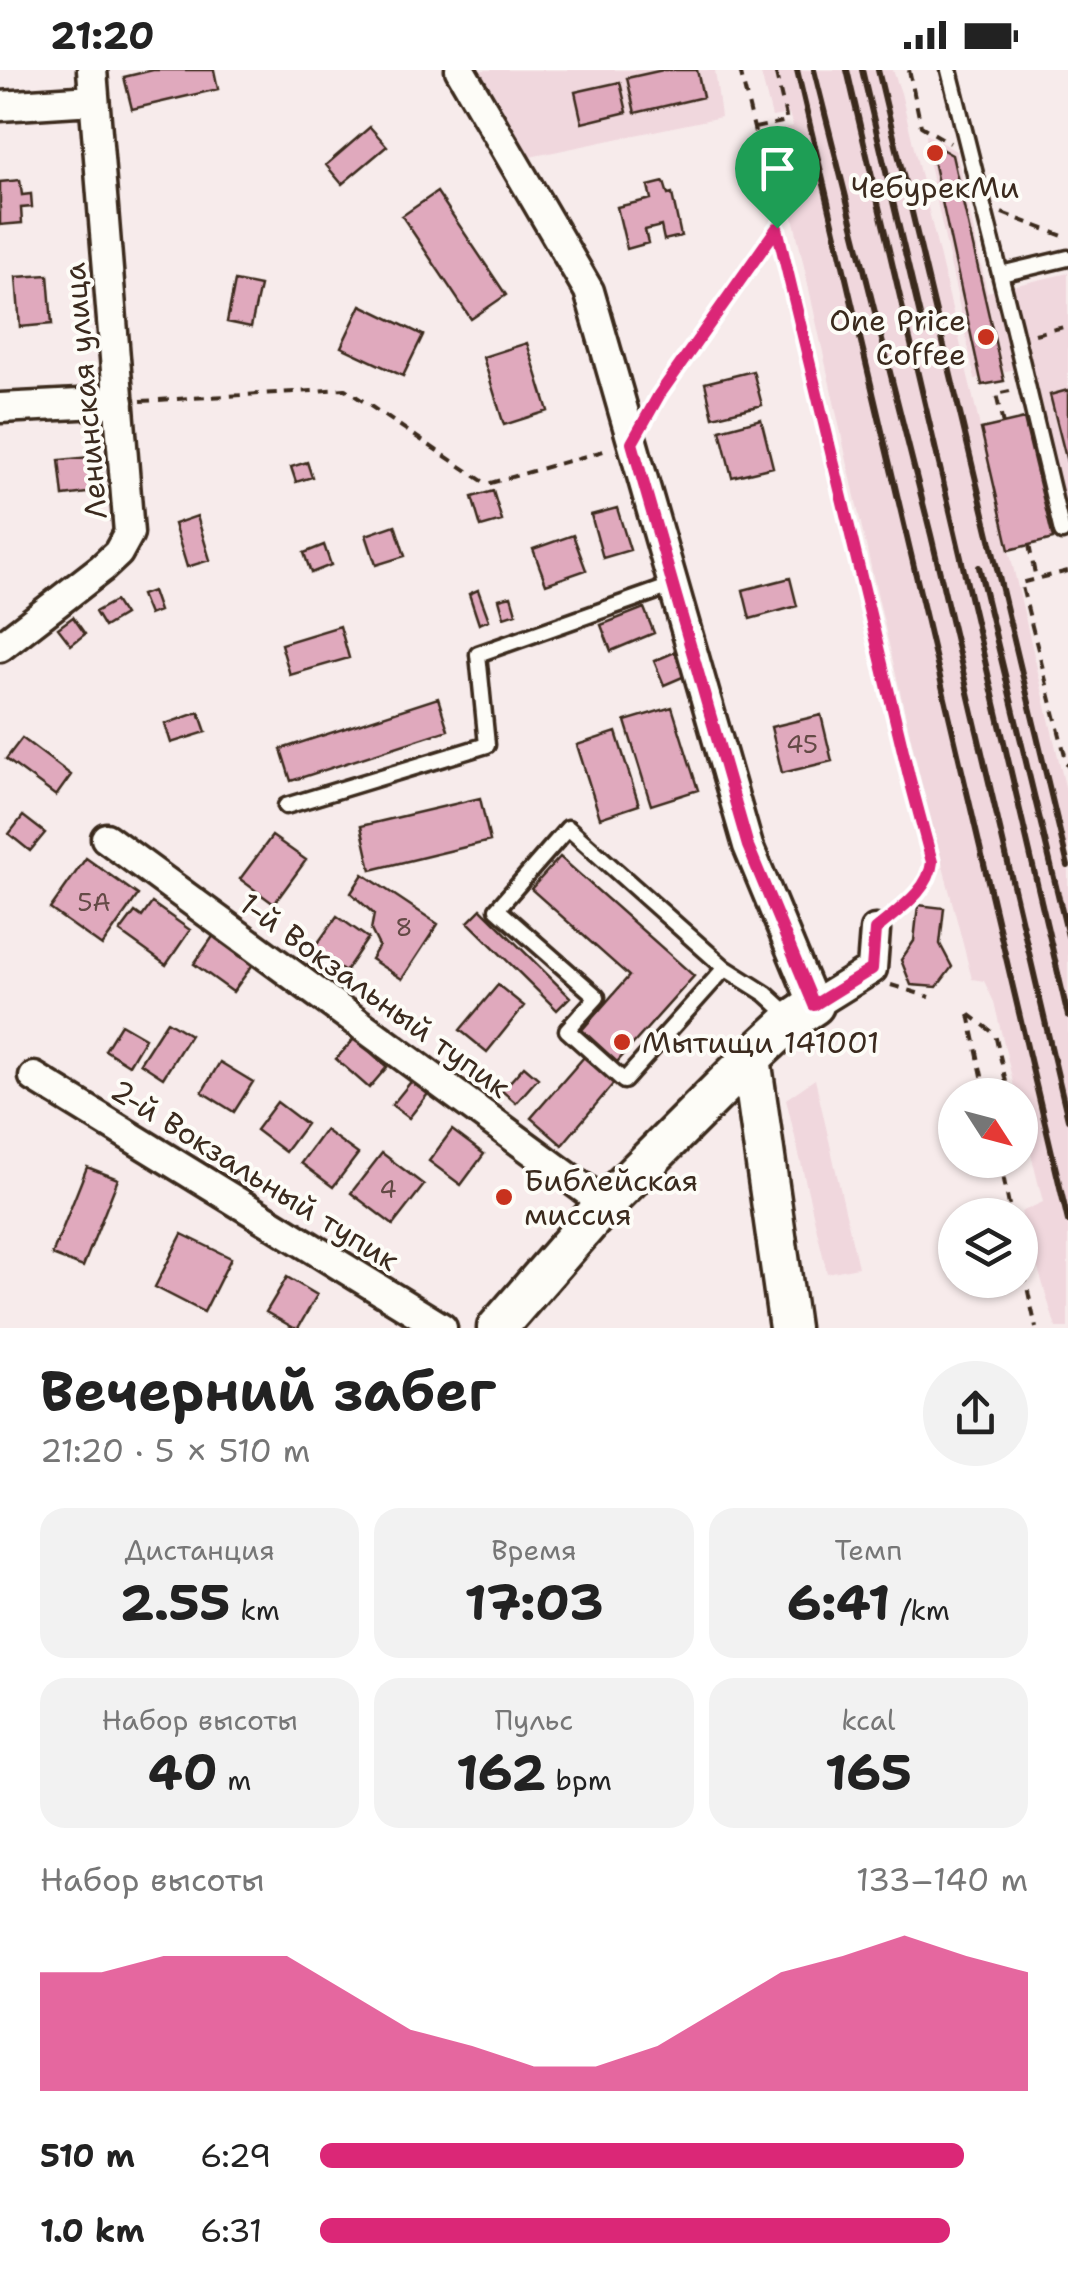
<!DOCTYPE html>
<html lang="ru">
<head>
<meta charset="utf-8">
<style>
	body { margin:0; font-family:"Shantell Sans",sans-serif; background:#f2f2f2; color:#222; height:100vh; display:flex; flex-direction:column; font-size:38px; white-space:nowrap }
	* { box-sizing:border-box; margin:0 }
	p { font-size:32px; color:#767676 }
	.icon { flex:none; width:55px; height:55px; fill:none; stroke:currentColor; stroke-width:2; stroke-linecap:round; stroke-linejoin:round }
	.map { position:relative; height:1258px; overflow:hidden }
	.drawer { display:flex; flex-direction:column; background:#fff; flex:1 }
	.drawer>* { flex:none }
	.needle { width:65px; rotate:126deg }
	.tools { position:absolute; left:938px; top:1008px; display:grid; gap:20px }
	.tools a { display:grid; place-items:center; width:100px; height:100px; border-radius:50%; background:#fff; box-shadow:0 2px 8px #0004; font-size:50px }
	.pin { position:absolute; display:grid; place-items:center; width:85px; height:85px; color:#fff; margin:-102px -42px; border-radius:50% 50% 50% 0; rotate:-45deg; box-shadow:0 0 10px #0007 }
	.pin .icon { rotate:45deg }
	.round { display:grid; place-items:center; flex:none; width:105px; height:105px; border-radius:52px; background:#f2f2f2 }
	.head { display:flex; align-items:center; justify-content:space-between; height:170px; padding:0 40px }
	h1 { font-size:55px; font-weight:700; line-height:75px }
	.stats { display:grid; grid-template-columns:repeat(3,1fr); gap:15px; height:170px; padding:10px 40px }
	.stats div { display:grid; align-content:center; border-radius:25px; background:#f2f2f2; text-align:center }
	.stats b { font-size:50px; font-weight:700 }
	.stats small { font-size:28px; font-weight:400 }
	.stats p { font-size:28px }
	.chart { height:280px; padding:20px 40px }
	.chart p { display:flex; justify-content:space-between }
	.chart svg { width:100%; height:180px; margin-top:10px; fill:#db2777; opacity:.7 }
	ul { padding:0 40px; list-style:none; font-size:32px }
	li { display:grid; grid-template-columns:160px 120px 1fr; align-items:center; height:75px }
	li i { height:25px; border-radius:12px; background:#db2777 }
	.status { display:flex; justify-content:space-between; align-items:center; height:70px; padding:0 50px; background:#fff; direction:ltr }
	.status svg { height:28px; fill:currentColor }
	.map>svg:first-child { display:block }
</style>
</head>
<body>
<div class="status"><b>21:20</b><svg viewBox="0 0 49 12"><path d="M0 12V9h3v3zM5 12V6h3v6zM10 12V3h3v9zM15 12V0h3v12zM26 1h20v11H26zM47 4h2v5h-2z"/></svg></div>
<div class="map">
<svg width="1068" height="1258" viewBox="0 0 1068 1258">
	<rect width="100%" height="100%" fill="#f7ebeb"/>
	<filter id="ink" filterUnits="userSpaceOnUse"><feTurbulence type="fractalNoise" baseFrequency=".01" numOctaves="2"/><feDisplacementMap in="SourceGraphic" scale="20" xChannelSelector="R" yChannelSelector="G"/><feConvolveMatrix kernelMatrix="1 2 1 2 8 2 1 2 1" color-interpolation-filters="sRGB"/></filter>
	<g filter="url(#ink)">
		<!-- built -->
		<path fill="#f0d7dd" d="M476,0H715L721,47L525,88Z
			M760,0H893L901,23L1068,729V1258H1056L1021,1142L1043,1132L1020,1040V1025H1016L994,932L984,911L972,909L920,707L863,463L774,61L793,56L789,44L772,47Z
			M926,64L956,81L987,222L1068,203V449L1030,295L975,309L927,85Z
			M815,1009L858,1197L827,1203L786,1029Z"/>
		<!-- building -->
		<path fill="#e0a9bd" stroke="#3b2a1e" stroke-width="2.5" d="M153,0H214L218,19L132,39L124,7Z
			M663,0H697L703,27L635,43L627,8Z
			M620,12L627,42L582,53L575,22Z
			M370,57L387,76L342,114L326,95Z
			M929,72L952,85L1004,311L982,315Z
			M20,110L22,125L31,124L32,137L21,138L22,153L0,155V112Z
			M664,112L668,125L672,124L681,166L664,170L661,156L645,160L648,173L627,179L617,137L651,129L648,116Z
			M437,122L506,225L471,249L402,146Z
			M48,205L52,254L20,257L16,207Z
			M235,211L260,216L251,257L227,252Z
			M361,235L423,265L403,306L341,277Z
			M527,273L548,341L504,355L483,287Z
			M753,301L762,335L713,347L705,313Z
			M1068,320V396L1050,325Z
			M761,349L773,397L732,407L720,360Z
			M1024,349L1053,469L1009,480L981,359Z
			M99,386L103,421L63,426L59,390Z
			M307,392L312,407L296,412L291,397Z
			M493,421L502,451L481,457L472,427Z
			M617,438L630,480L603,488L591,445Z
			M197,446L210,490L187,497L174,454Z
			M395,455L405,486L376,495L366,465Z
			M573,465L586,500L546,514L533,479Z
			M324,475L331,495L311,503L304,483Z
			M790,508L797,536L750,549L743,520Z
			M478,520L489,550L479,554L469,524Z
			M152,521L159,541L149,545L141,525Z
			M511,526L516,543L504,547L499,529Z
			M115,531L124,545L104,557L95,542Z
			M644,538L654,563L611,581L601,555Z
			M73,547L85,564L71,575L58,558Z
			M340,556L349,588L290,605L281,574Z
			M675,582L685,606L664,615L654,591Z
			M438,628L448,660L291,711L281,679Z
			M672,637L698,720L651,735L625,651Z
			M199,642L206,662L171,673L165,654Z
			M821,645L832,691L782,703L771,657Z
			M616,662L639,735L600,748L577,675Z
			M22,668L71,705L56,726L6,689Z
			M480,728L490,771L371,800L361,756Z
			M23,746L45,763L30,781L9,764Z
			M272,766L306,790L274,834L240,809Z
			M560,787L694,906L617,992L582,960L629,906L531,819Z
			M86,788L138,825L102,876L50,839Z
			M363,804L438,854L402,909L371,889L379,876L371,860L374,844L351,823Z
			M152,833L190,860L166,895L120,862L135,842L142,847Z
			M918,835L944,838L940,874L952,897L937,917L911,915L901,890L914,871Z
			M481,839L570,927L557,940L468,852Z
			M337,846L368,868L345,902L313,880Z
			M214,865L254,893L233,922L194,894Z
			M498,915L524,936L487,982L460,960Z
			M167,951L190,965L163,1008L140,993Z
			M121,954L145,968L129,995L105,980Z
			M355,968L387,997L369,1018L336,989Z
			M584,987L614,1013L562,1075L531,1048Z
			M220,992L253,1012L234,1042L202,1022Z
			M524,996L538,1008L516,1033L502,1021Z
			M414,1008L431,1020L409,1048L392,1035Z
			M277,1032L306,1054L285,1082L256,1060Z
			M325,1060L358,1084L333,1117L301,1093Z
			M452,1060L484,1084L461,1115L429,1091Z
			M382,1083L424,1115L393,1155L351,1123Z
			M87,1097L118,1109L83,1197L52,1185Z
			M182,1164L231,1188L204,1242L155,1217Z
			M287,1207L317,1225L298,1258H294L266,1242Z"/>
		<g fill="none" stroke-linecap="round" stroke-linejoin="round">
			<defs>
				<path id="lane" d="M949,0L1013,256L1062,462
					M1001,204L1068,188
					M286,736L487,675L478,584L674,515
					M725,898L624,1011L567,960L597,927L497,839L568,758L725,898L766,924L790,946"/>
				<path id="street" d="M460,0L589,221L748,776L814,935L872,899L875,860
					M0,36L93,30
					M0,338L119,332
					M0,577L102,498L118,483L129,463L92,0
					M106,768L605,1134
					M34,1007L442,1258"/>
				<path id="secondary" d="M751,988L789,1258
					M497,1258L605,1134L751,988L793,949L814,935"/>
			</defs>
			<!-- lane casing -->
			<use href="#lane" stroke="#3b2a1e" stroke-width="21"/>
			<!-- street casing -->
			<use href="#street" stroke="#3b2a1e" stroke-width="35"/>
			<!-- secondary casing -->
			<use href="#secondary" stroke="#3b2a1e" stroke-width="45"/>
			<!-- path -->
			<path stroke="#3b2a1e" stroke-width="4" stroke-dasharray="10 8" stroke-linecap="butt" d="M740,0L909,706L932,798L927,811L922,818L894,842
				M909,0L921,56L950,73
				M755,58L787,51L775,0
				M1002,143L1068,168
				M1035,264L1068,256
				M141,331L345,319L487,414L607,380
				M649,343L659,325L777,158
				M1003,354L996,324L1010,321
				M1029,475L1036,509
				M1068,501L1021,513L1068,697
				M891,915L930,927
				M969,944L995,964L1009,1025
				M969,944L986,1025
				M1000,1090L1011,1145
				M1020,1185L1036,1258"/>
			<!-- lane -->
			<use href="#lane" stroke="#fdfcf7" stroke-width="14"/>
			<!-- street -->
			<use href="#street" stroke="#fdfcf7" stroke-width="28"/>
			<!-- secondary -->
			<use href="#secondary" stroke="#fdfcf7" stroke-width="38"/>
			<!-- rail -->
			<path stroke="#3b2a1e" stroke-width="6" d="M797,0L1068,1151
				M814,0L931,465L1068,1049
				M847,0L1068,946
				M862,0L924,263
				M878,0L1068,796
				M979,497L1068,866"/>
		</g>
	</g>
	<g fill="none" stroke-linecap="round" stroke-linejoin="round" filter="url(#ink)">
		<defs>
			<path id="route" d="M777,158L909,706L932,792C929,822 896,841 875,860L872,899L814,935L748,776L632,373L659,325Z"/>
		</defs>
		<!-- route casing -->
		<use href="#route" stroke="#fff" stroke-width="20"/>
		<!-- route -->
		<use href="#route" stroke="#db2777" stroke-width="12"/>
	</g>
	<!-- markers -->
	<g fill="#c8321e" stroke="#fdfcf7" stroke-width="4">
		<circle cx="935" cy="83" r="10"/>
		<circle cx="986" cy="267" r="10"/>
		<circle cx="622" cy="972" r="10"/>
		<circle cx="504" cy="1127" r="10"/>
	</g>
	<g text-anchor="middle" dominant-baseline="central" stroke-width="8" stroke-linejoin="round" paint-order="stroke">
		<!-- number labels -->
		<g font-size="25" fill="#644a46">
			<text x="802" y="674">45</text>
			<text x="94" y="832">5A</text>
			<text x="404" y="857">8</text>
			<text x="388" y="1119">4</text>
		</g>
		<!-- poi labels -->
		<g font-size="30" fill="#3b2a1e" stroke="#fdfcf7" text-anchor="start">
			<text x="935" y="117" text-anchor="middle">ЧебурекМи</text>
			<text x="966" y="250" text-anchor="end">One Price<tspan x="966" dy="34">Coffee</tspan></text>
			<text x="642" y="972">Мытищи 141001</text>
			<text x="524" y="1110">Библейская<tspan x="524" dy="34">миссия</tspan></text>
		</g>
		<!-- street labels -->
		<g font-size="30" fill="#3b2a1e" stroke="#fdfcf7">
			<text transform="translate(85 321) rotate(-95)">Ленинская улица</text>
			<text transform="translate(375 925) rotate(36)">1-й Вокзальный тупик</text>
			<text transform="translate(255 1105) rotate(32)">2-й Вокзальный тупик</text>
		</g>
	</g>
</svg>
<div class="tools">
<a><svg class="needle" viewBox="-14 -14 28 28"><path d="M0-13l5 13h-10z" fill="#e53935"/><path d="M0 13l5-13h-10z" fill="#767676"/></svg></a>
<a><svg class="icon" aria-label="layers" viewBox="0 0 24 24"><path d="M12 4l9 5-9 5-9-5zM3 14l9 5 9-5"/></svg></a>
</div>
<div class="pin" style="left:777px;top:158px;background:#1e9e55"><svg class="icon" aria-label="arrive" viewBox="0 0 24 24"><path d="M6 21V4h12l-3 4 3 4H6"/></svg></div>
</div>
<section class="drawer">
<div class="head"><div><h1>Вечерний забег</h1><p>21:20 · 5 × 510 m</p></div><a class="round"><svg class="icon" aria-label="share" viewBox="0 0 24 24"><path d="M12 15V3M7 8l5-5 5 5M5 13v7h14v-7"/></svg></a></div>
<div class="stats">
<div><p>Дистанция</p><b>2.55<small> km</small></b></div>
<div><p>Время</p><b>17:03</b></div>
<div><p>Темп</p><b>6:41<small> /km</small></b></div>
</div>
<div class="stats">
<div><p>Набор высоты</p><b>40<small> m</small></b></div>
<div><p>Пульс</p><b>162<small> bpm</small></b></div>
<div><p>kcal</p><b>165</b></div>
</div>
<div class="chart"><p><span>Набор высоты</span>133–140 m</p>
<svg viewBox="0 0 160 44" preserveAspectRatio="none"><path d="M0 44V15L10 15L20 11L30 11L40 11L50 20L60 29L70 33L80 38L90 38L100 33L110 24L120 15L130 11L140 6L150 11L160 15V44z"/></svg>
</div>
<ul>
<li><b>510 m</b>6:29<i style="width:91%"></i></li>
<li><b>1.0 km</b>6:31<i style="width:89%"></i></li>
</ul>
</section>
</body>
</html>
